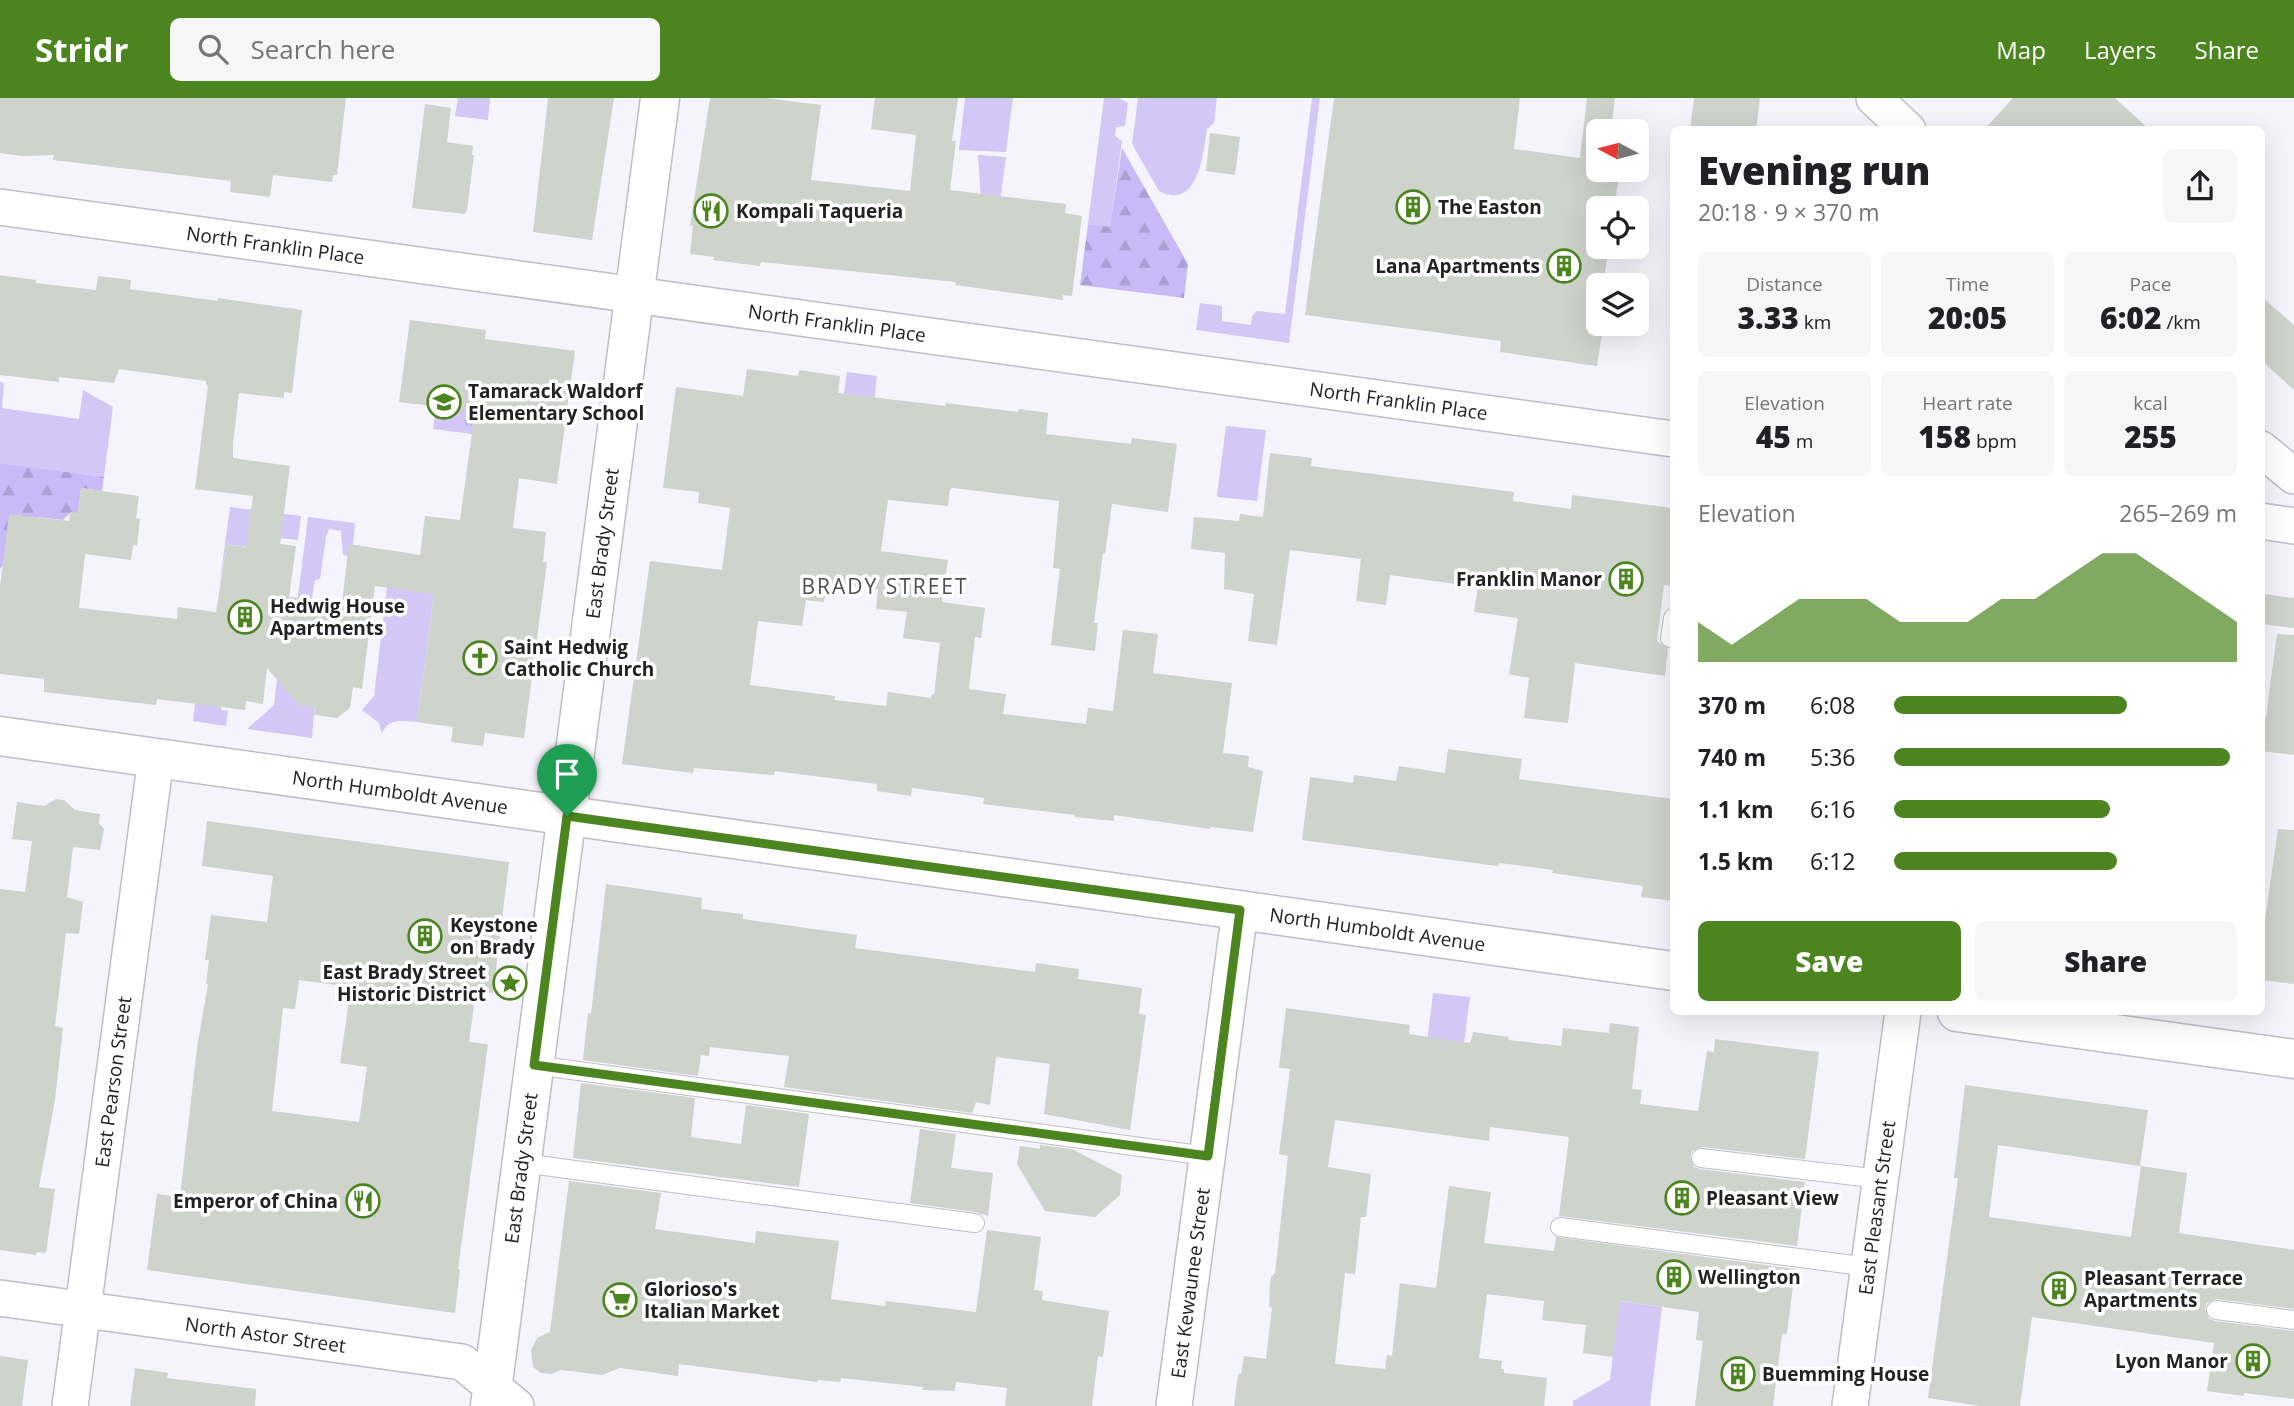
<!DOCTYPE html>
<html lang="en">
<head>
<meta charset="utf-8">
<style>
	body { margin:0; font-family:"Open Sans",sans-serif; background:#f6f6f6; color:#202124; height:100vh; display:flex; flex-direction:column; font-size:26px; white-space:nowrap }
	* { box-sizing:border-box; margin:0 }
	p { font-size:23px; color:#757577 }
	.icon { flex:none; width:38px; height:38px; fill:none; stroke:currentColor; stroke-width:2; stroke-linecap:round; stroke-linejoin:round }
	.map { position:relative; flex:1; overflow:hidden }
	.details { position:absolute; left:1670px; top:28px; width:595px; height:889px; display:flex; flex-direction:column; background:#fff; border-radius:10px; box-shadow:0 7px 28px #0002 }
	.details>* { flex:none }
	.needle { width:46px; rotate:277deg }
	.controls { position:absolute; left:1586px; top:21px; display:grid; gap:14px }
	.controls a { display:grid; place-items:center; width:63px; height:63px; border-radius:10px; background:#fff; box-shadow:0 7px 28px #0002; font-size:35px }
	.pin { position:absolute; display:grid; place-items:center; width:60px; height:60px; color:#fff; margin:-72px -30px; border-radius:50% 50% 50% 0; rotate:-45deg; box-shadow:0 0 7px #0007 }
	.pin .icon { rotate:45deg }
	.round { display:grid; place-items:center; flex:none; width:74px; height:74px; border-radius:10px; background:#f6f6f6 }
	.overview { display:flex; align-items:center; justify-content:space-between; height:119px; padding:0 28px }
	h1 { font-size:38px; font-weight:800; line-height:52px }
	.metrics { display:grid; grid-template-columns:repeat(3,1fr); gap:10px; height:119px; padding:7px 28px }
	.metrics div { display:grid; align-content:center; border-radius:10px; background:#f6f6f6; text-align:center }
	.metrics b { font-size:30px; font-weight:800 }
	.metrics small { font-size:19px; font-weight:400 }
	.metrics p { font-size:19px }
	.chart { height:196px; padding:14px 28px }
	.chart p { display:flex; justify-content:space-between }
	.chart svg { width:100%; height:126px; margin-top:7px; fill:#4c8520; opacity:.7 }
	.cta { display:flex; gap:14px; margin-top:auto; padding:14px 28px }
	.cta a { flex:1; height:80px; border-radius:10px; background:#4c8520; color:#fff; font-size:28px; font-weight:800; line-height:80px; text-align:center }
	.cta a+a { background:#f6f6f6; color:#202124 }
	ul { padding:0 28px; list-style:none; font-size:23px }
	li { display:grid; grid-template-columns:112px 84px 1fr; align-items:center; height:52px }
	li i { height:18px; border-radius:9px; background:#4c8520 }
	header { display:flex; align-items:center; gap:42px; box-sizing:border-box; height:98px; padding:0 35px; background:#4c8520; color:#fff }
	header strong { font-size:33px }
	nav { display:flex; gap:38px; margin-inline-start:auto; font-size:24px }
	.search { width:490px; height:63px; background:#f6f6f6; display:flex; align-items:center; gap:18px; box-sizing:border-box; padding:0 24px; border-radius:10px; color:#757577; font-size:26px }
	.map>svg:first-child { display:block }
</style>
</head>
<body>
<header>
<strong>Stridr</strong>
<div class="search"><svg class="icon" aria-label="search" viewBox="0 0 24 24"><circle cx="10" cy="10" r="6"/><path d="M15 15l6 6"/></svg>Search here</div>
<nav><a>Map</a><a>Layers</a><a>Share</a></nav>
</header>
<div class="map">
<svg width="2294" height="1308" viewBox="0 0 2294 1308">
	<defs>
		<pattern id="forest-firs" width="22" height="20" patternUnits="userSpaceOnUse" patternTransform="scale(1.75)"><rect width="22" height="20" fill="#c9b9f6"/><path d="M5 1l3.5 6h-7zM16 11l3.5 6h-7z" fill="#ac9fd3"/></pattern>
		<pattern id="park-tufts" width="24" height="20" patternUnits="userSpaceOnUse" patternTransform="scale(1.75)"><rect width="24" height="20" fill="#d2c7f5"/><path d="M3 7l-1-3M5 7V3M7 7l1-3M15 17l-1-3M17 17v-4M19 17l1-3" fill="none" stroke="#b4abd2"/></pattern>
	</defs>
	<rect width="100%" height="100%" fill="#f5f3fb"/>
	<!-- grass -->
	<path fill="#d2c7f5" d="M458,0H490L488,22L455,18Z
		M965,0H1013L1006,54L959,52Z
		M1104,0H1119L1128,5L1125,28L1116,29L1115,38L1122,43L1110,130L1088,126Z
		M1138,0H1217L1214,25L1207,31C1203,57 1198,113 1159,93L1132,46Z
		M1312,0H1320L1289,245L1196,232L1200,205L1222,208V223L1251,227L1252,218L1257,213L1285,216Z
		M978,57L1006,59L1000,103L981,102Z
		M847,274L877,278L870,340L839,328Z
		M0,284L4,285L2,310L79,321L83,292L113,309L104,379L0,365Z
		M1226,328L1266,332L1257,403L1218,399L1217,397Z
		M230,409L301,418L298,442L269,439L267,451L227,446L219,491Z
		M308,419L355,425L353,447L348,458L343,457L341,433L329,431L326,439L320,481L315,482L312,501H305L295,603L300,607L308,608L315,605L312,640L247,631L274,607L285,512L297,506Z
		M387,489L434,496L417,624C403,623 387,620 382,636L379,625L362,612L374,598Z
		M198,580L223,601L221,612L228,613L226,628L193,623Z
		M1433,895L1470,899L1455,1015L1426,953Z
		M1619,1203L1662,1209L1650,1308H1573V1303L1610,1282Z"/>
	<!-- forest -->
	<path fill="url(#forest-firs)" d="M1122,50L1188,166L1184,200L1080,187L1088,126L1110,129Z
		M0,365L104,379L102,393L81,390L78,415H70L63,422L36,419L0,471Z"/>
	<!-- park -->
	<path fill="url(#park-tufts)" d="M477,298L472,336L433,331L436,308Z"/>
	<!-- building -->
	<path fill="#ced3cc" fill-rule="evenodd" d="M0,0H346L337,77H333L332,84L273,77L270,99L230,94L231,83L53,62L54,57L22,58L0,55Z
		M548,0H614L592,142L533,134Z
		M710,0H766L821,7L811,82L910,93L916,37L871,31L875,0H958L952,43H956L950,92L1066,106L1065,115L1082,118L1072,198L1063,197V202L955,187L956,184L761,164L760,168L713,162L714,159L690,156L693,128H690Z
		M1334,0H1520L1514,51L1580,60L1587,0H1615L1611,33H1598V72H1620L1614,110H1598V149H1609L1603,187H1598L1597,235L1602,236L1597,268L1500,254L1501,243L1305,217Z
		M1694,0H1760L1756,32H1690Z
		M2013,0H2115L2150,32H1984Z
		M425,6L451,10L447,44L473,48L472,57H474L467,112L465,116L412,110Z
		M1210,35L1240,39L1235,77L1206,73Z
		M0,177L36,182V185L96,192L98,178L131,182L130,191L218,203V200L302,212L292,295L284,294V300L239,295L233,345V360L290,368L280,446L296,448L289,499L342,505L349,446L420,457L425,418L460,422L475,313L399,304L410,222L486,232L485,241L575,253L557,386L519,380L513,430L546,434L543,464H547L524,640L485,635L483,648L451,644L453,629L417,624L434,496L375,488L362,591L353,589L350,610L337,620L314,617L315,609L299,607L267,570L263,606L246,603L245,612L157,601L156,607L44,594V581L0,576V489L9,416L69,423L70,414L78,415L81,390L139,398L136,420L140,421L137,448L133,447L131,462L85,456L79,510L177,521L178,509L216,514L227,446L246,449L253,398L195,391L208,288L206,287V283L119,271L114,285L59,279V284L0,277Z
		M2261,198L2294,227V292L2261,262Z
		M747,271L798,278L799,272L840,278L838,295L946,308V305L1018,314L1019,311L1048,315L1046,336L1131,346L1132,340L1177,346L1168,414L1112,406L1105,456L1103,455L1094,525H1098L1095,553L1051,547L1060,471L1053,470L1059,403L953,390L950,391L948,408L888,402L881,453L948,462L942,504L985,510L981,540L975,539L969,591L1006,596L1003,616L1086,626L1088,610L1113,613L1123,532L1158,536L1153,575L1232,585L1223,655L1249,658L1248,669L1263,673L1253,734L1211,729L1210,731L1114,717V723L1075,719V717L983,706L984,700L965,697L912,690L911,698L877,693V686L775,673L774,677L694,670L693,675L622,666L650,463L722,472L730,410L698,405L699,394L663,390L676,289L743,298ZM827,485L878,491L876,511L907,514L903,540L940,545L934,597L932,596L931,600L888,594L886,608L834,602L835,598L750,587L758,523L802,528L806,502L824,504Z
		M1270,355L1312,360L1311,368L1514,394L1513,403L1571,411L1572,397L1673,410V474L1671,488L1664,487L1657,543L1668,551L1665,578L1575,565L1568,625L1524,620L1529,580L1509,576L1518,520L1474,514L1478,489L1390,477L1386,507L1356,503L1361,461L1290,452L1277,547L1248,543L1254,496L1224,491L1225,455L1191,451L1194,419L1239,423L1240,416L1263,419Z
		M2265,496L2294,500V530L2261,526Z
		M2277,536L2294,537V657L2261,653V618L2266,619Z
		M1448,651L1522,661L1519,681L1673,701V803L1641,799L1643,788L1552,775L1553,772L1500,765L1497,768L1302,742L1310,679L1353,685L1354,677L1396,683L1399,668L1445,675Z
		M56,701L64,702L75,712L100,716L99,725L104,731L100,752L73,749L67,799L83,804L79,836L66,835L55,928L63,930L55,1002L39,1089L55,1091L46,1155L37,1154L36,1157L0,1152V791L25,794L32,743L12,741L17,704L44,708Z
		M207,723L509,764L493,895L476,893L469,944L488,946L458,1171H460L455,1215L147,1172L157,1096L180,1099L197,950L208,886H206L209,862H205L211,817L267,824L273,778L202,768ZM299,882L351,889L340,965L367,969L359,1024L272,1013L283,910L295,911Z
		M2278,731L2294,732V886L2261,882V849Z
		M606,786L702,800L701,811L743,816V821L857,837L855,850L1035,874L1036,865L1079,871L1078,881L1142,890L1139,916L1146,917L1130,1032L1044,1016L1050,966L996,959L990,1007L976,1004L972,1015L784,989L789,958L710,949L709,958L701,957L698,978L583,962L588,915L591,916Z
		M1286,910L1410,927L1409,936L1469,945L1471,943L1473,934L1509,939L1508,942L1561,948L1563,930L1609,935L1610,925L1639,929L1632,991L1642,992L1640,1006L1698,1013L1707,953L1714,954L1715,941L1819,954L1805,1061L1702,1049L1692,1053L1690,1059L1694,1069L1700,1071L1805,1084L1797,1148L1559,1118L1569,1039L1490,1029L1489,1043L1335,1022L1328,1069L1371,1076L1366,1119H1361L1355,1176L1345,1175L1335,1266L1385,1271L1387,1257L1392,1258L1400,1185L1436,1190L1449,1088L1491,1094L1484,1145L1554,1153L1556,1139L1795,1171L1787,1236H1782L1773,1308H1695L1703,1243L1696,1242L1699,1214L1620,1203L1613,1259L1583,1255L1586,1227L1542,1222L1544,1203L1487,1196L1479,1260L1502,1263L1501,1271H1504V1275L1547,1280L1544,1308H1234L1238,1276H1241L1244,1258L1266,1261L1272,1210L1269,1209L1270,1186L1271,1179L1275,1175L1288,1058L1279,1056L1290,971L1279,970Z
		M581,985L695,1000L691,1039L741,1046L746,1007L809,1016L799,1089L573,1060Z
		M1965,987L2148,1012L2140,1068L1998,1047L1989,1119L2131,1139L2141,1068L2187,1075L2179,1135L2294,1152V1211L2217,1201L2207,1205L2205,1211L2209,1221L2215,1223L2294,1233V1301L2244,1295V1298L2207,1293L2214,1245L2032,1219L2020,1308H1981L1928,1300L1958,1080H1954Z
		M920,1031L956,1036L951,1070L993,1075L988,1118L976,1114L910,1105Z
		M1040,1047L1072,1051L1122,1077L1120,1097L1095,1119L1045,1113L1017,1066L1020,1048L1040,1051Z
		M569,1083L661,1095L655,1131L755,1145L756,1133L839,1143L831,1201L885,1208L886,1203L976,1214L987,1132L1041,1139L1034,1192L1043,1193L1042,1202L1109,1213L1103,1259L1098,1258L1092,1308H1005L1007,1290L956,1284L955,1293L922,1292L923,1289L841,1280L840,1284L818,1282L817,1284L679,1266L678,1278L620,1270L602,1277L561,1272L551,1276L541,1275L533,1269L531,1252L537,1240L550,1234Z
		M0,1258L28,1262L22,1308H0Z
		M135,1270L168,1275L167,1280L256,1291L255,1308H130Z"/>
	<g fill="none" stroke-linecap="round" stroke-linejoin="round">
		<defs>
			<path id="lane" d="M1670,540L1673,520
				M534,967L1207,1058
				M1701,1060L1880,1081
				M522,1065L975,1125
				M1560,1129L1869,1169
				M2216,1212L2294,1222"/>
			<g id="street">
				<path d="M1874,0L1908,32"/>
				<path id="s1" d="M0,109L1673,341"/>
				<path d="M2261,351L2294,378"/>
				<path d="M2261,423L2294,428"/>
				<path id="s2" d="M0,1200L462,1264L516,1308"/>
				<path id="s3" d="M70,1308L156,660"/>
				<path id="s4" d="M1174,1308L1240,812"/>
				<path id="s5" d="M1850,1308L1903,914"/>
			</g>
			<g id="secondary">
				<path id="s6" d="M0,638L1673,873"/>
				<path d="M1957,914L2294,961"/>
				<path id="s7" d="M490,1308L660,0"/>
			</g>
		</defs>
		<!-- lane casing -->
		<use href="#lane" stroke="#bfbec5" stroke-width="20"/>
		<!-- street casing -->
		<use href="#street" stroke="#bfbec5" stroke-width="38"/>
		<!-- secondary casing -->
		<use href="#secondary" stroke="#bfbec5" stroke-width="41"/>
		<!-- lane -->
		<use href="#lane" stroke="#fff" stroke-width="18"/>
		<!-- street -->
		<use href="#street" stroke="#fff" stroke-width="35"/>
		<!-- secondary -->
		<use href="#secondary" stroke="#fff" stroke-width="38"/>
	</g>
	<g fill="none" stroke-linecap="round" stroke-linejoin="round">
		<defs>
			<path id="route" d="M567,718L1240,812L1208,1058L534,967Z"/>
		</defs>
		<!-- route casing -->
		<use href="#route" stroke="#fff" stroke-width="14"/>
		<!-- route -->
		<use href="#route" stroke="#4c8520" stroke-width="9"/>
	</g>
	<!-- icons -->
	<defs>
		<symbol id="building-ring" viewBox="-11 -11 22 22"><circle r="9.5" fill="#fff" stroke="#4c8520" stroke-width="1.5"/><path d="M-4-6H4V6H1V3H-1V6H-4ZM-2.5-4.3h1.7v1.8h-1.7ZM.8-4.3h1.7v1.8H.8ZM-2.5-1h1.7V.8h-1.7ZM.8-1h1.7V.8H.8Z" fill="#4c8520"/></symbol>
		<symbol id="restaurant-ring" viewBox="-11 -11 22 22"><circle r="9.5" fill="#fff" stroke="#4c8520" stroke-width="1.5"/><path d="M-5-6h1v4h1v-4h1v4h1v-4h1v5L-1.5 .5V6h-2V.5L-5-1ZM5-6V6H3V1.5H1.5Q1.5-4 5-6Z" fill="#4c8520"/></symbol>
		<symbol id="school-ring" viewBox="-11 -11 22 22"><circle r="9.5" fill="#fff" stroke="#4c8520" stroke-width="1.5"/><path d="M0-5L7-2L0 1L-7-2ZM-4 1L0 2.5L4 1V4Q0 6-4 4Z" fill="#4c8520"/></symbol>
		<symbol id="church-ring" viewBox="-11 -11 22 22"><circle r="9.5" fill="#fff" stroke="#4c8520" stroke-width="1.5"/><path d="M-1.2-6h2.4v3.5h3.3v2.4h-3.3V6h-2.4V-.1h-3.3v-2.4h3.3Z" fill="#4c8520"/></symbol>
		<symbol id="sight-ring" viewBox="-11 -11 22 22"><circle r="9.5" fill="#fff" stroke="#4c8520" stroke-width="1.5"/><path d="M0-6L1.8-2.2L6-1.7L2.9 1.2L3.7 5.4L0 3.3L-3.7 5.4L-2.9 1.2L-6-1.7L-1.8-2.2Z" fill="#4c8520"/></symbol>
		<symbol id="supermarket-ring" viewBox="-11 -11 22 22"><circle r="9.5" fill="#fff" stroke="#4c8520" stroke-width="1.5"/><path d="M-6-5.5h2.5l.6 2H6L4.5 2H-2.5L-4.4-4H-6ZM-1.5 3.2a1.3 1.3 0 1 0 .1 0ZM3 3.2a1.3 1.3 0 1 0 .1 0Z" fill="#4c8520"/></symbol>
	</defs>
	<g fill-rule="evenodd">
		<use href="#building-ring" x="1394" y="90" width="38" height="38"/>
		<use href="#restaurant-ring" x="692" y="94" width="38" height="38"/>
		<use href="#building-ring" x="1545" y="149" width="38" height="38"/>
		<use href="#school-ring" x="425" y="285" width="38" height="38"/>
		<use href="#building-ring" x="1607" y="462" width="38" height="38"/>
		<use href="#building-ring" x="226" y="500" width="38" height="38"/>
		<use href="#church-ring" x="461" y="541" width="38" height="38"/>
		<use href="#building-ring" x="406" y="819" width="38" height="38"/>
		<use href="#sight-ring" x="491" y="866" width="38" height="38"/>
		<use href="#building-ring" x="1663" y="1081" width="38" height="38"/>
		<use href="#restaurant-ring" x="344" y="1084" width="38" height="38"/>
		<use href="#building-ring" x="1655" y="1160" width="38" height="38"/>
		<use href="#building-ring" x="2040" y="1172" width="38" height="38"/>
		<use href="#supermarket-ring" x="601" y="1183" width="38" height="38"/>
		<use href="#building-ring" x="2234" y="1244" width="38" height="38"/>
		<use href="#building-ring" x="1719" y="1257" width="38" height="38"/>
	</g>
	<g text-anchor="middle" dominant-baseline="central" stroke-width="7" stroke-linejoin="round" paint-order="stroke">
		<!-- poi labels -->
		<g font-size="19" font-weight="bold" fill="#222124" stroke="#fff" text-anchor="start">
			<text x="1438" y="109">The Easton</text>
			<text x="736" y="113">Kompali Taqueria</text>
			<text x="1540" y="168" text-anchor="end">Lana Apartments</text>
			<text x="468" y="293">Tamarack Waldorf<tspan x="468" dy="22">Elementary School</tspan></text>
			<text x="1602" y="481" text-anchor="end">Franklin Manor</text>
			<text x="270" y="508">Hedwig House<tspan x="270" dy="22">Apartments</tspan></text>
			<text x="504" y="549">Saint Hedwig<tspan x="504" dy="22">Catholic Church</tspan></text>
			<text x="450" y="827">Keystone<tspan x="450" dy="22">on Brady</tspan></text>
			<text x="486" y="874" text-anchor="end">East Brady Street<tspan x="486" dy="22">Historic District</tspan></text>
			<text x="1706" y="1100">Pleasant View</text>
			<text x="338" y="1103" text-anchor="end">Emperor of China</text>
			<text x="1698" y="1179">Wellington</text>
			<text x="2084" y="1180">Pleasant Terrace<tspan x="2084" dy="22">Apartments</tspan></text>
			<text x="644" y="1191">Glorioso's<tspan x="644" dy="22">Italian Market</tspan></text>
			<text x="2228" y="1263" text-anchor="end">Lyon Manor</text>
			<text x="1762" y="1276">Buemming House</text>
		</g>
		<!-- street labels -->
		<g font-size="19" fill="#222124" stroke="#fff">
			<text stroke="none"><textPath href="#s1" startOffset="278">North Franklin Place</textPath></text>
			<text stroke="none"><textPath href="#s1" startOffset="845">North Franklin Place</textPath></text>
			<text stroke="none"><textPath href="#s1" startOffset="1412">North Franklin Place</textPath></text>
			<text stroke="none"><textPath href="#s7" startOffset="870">East Brady Street</textPath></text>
			<text stroke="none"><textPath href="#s6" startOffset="404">North Humboldt Avenue</textPath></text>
			<text stroke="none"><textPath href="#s6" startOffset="1391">North Humboldt Avenue</textPath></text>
			<text stroke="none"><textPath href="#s3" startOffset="327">East Pearson Street</textPath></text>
			<text stroke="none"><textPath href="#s7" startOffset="240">East Brady Street</textPath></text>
			<text stroke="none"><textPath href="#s5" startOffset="200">East Pleasant Street</textPath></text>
			<text stroke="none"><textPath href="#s4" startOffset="124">East Kewaunee Street</textPath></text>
			<text stroke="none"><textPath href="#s2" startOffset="268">North Astor Street</textPath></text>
		</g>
		<!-- neighbourhood labels -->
		<g font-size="21" letter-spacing="2" fill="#4e4d53" stroke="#fff">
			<text x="885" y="488">BRADY STREET</text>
		</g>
	</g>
</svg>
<div class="controls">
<a><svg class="needle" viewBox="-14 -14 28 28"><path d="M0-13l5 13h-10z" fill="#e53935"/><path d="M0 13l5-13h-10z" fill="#757577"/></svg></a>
<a><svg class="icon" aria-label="locate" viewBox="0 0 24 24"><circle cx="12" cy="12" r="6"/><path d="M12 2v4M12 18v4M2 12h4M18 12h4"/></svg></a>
<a><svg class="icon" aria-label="layers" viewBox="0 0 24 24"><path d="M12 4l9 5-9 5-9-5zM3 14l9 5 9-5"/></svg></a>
</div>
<div class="pin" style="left:567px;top:718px;background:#1e9e55"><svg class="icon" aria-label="arrive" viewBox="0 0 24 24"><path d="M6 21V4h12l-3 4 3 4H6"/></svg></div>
<section class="details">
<div class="overview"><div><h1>Evening run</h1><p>20:18 · 9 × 370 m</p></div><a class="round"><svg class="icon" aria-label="share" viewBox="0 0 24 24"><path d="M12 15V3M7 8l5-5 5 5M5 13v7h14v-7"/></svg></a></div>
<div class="metrics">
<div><p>Distance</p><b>3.33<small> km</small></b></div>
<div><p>Time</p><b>20:05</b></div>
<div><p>Pace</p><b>6:02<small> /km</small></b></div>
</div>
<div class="metrics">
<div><p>Elevation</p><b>45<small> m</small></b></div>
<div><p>Heart rate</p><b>158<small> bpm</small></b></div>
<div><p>kcal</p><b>255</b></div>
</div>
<div class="chart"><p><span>Elevation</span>265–269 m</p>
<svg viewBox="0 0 160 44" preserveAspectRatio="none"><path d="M0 44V30L10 38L20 30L30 22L40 22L50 22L60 30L70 30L80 30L90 22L100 22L110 14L120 6L130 6L140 14L150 22L160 30V44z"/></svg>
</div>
<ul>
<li><b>370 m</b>6:08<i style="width:68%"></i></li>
<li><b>740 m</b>5:36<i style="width:98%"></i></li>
<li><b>1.1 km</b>6:16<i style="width:63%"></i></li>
<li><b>1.5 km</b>6:12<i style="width:65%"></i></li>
</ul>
<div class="cta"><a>Save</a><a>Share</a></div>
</section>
</div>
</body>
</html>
